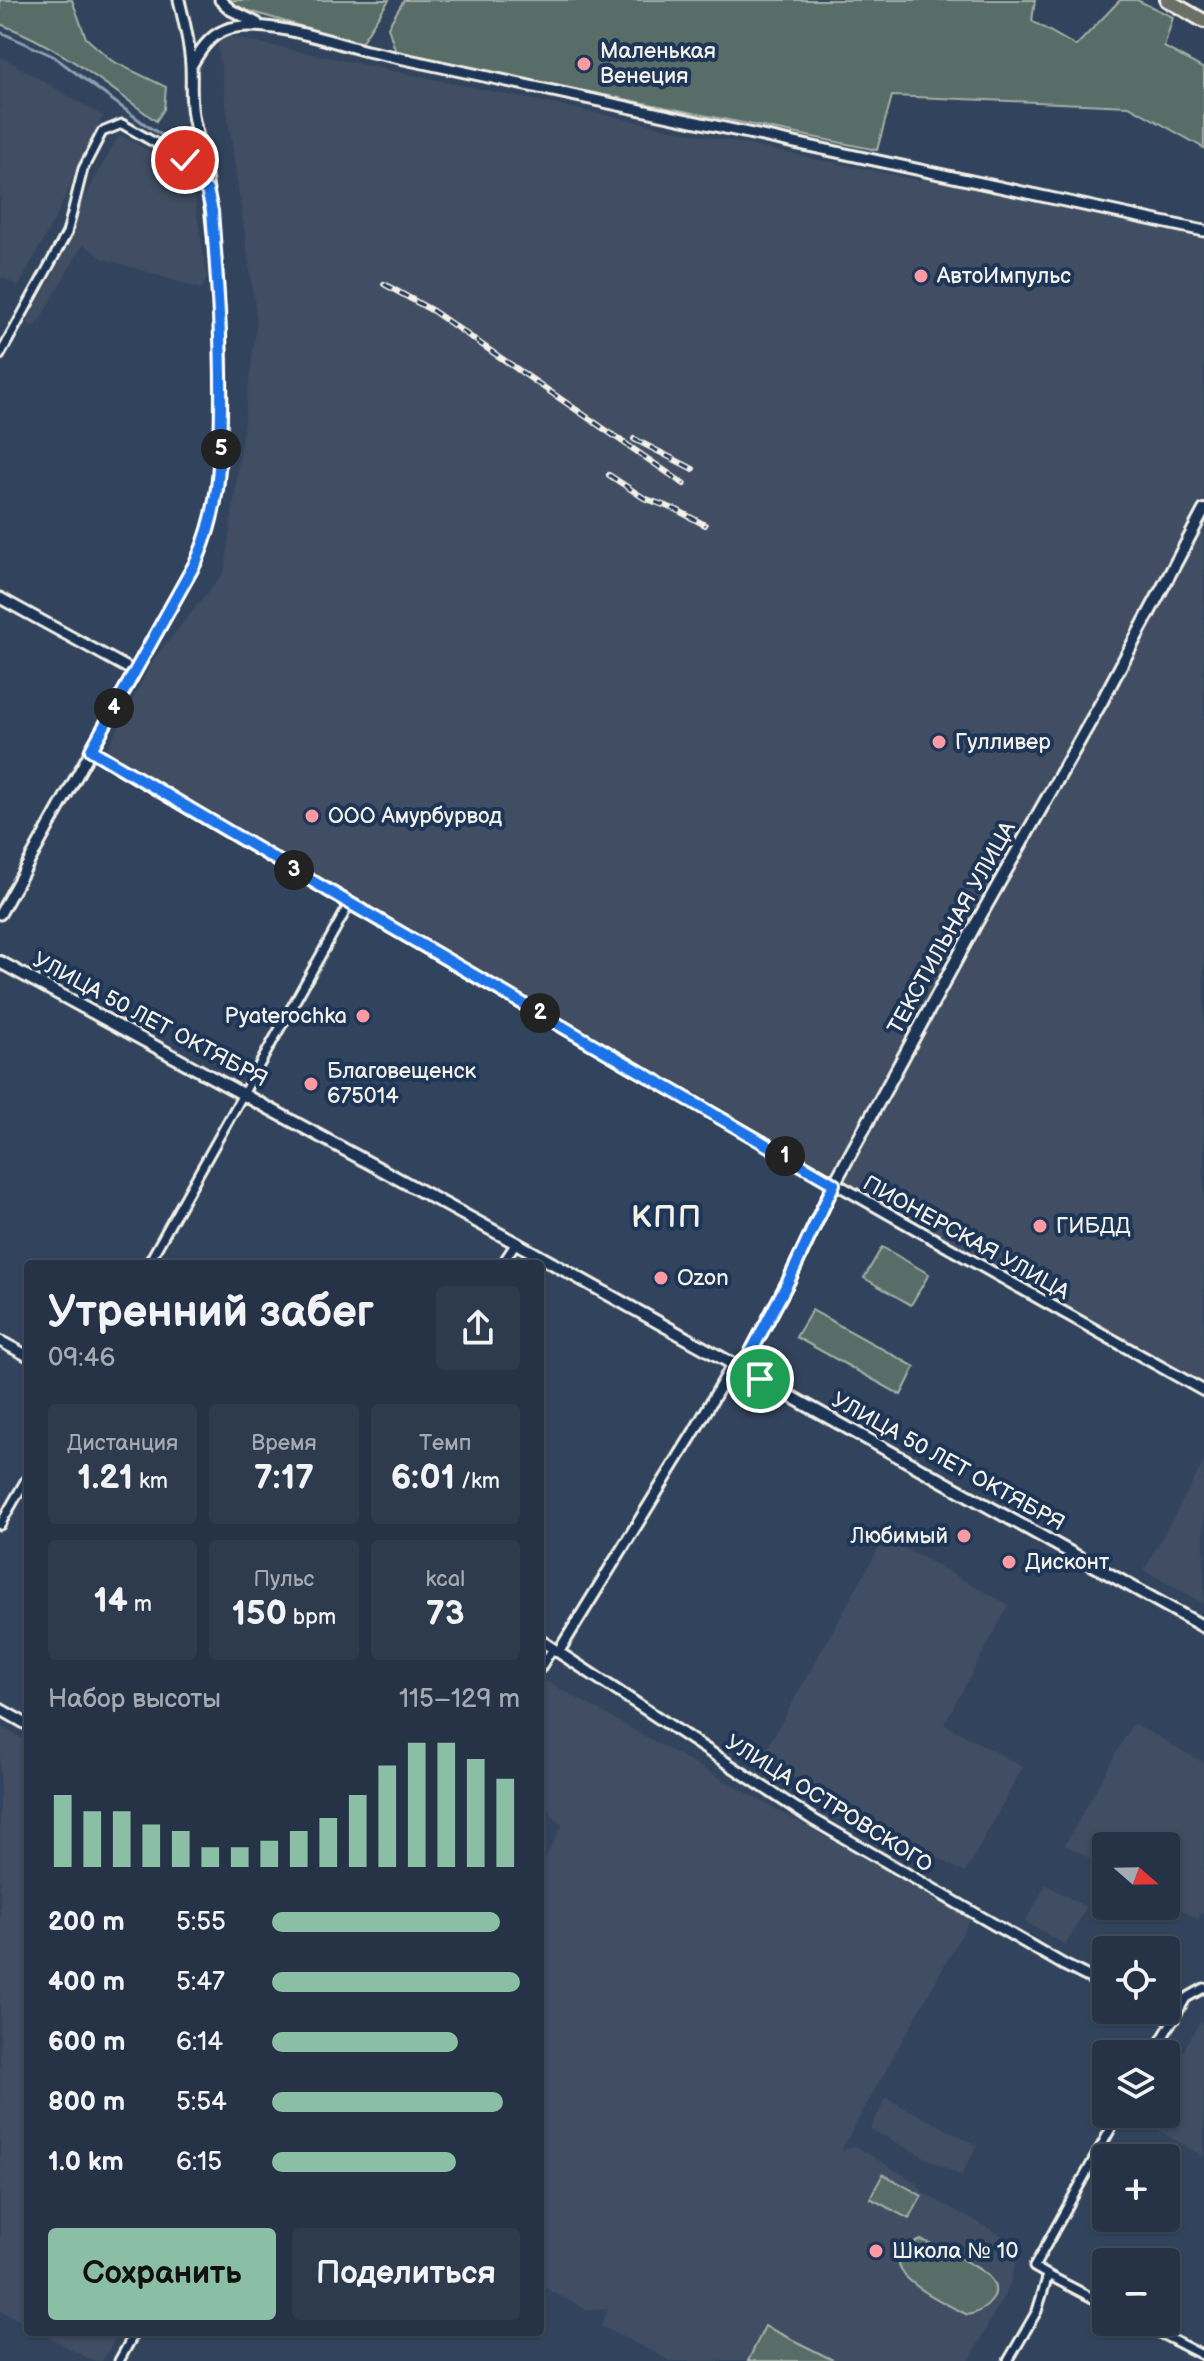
<!DOCTYPE html>
<html lang="ru">
<head>
<meta charset="utf-8">
<style>
	body { margin:0; font-family:"Balsamiq Sans",sans-serif; background:#2e3b4d; color:#f1f3f6; height:100vh; display:flex; flex-direction:column; font-size:30px; white-space:nowrap }
	* { box-sizing:border-box; margin:0 }
	p { font-size:26px; color:#a4aab3 }
	.icon { flex:none; width:44px; height:44px; fill:none; stroke:currentColor; stroke-width:2; stroke-linecap:round; stroke-linejoin:round }
	.map { position:relative; flex:1; overflow:hidden }
	.details { position:absolute; left:24px; top:1260px; width:520px; height:1076px; display:flex; flex-direction:column; background:#263346; border-radius:8px; box-shadow:0 2px 6px #0004,0 0 0 2px #424e5f }
	.details>* { flex:none }
	.needle { width:52px; rotate:110deg }
	.fabs { position:absolute; left:1092px; top:1832px; display:grid; gap:16px }
	.fabs a { display:grid; place-items:center; width:88px; height:88px; border-radius:8px; background:#263346; box-shadow:0 2px 6px #0004,0 0 0 2px #424e5f; font-size:40px }
	.pin { position:absolute; display:grid; place-items:center; width:68px; height:68px; color:#fff; margin:-34px; border:4px solid #fff; border-radius:50%; box-shadow:0 2px 8px #0007 }
	.km { position:absolute; width:40px; height:40px; margin:-20px; border-radius:50%; background:#222; color:#fff; font-size:22px; line-height:40px; text-align:center }
	.round { display:grid; place-items:center; flex:none; width:84px; height:84px; border-radius:8px; background:#2e3b4d }
	.overview { display:flex; align-items:center; justify-content:space-between; height:136px; padding:0 24px }
	h1 { font-size:44px; font-weight:700; line-height:60px }
	.metrics { display:grid; grid-template-columns:repeat(3,1fr); gap:12px; height:136px; padding:8px 24px }
	.metrics div { display:grid; align-content:center; border-radius:8px; background:#2e3b4d; text-align:center }
	.metrics b { font-size:34px; font-weight:700 }
	.metrics small { font-size:22px; font-weight:400 }
	.metrics p { font-size:22px }
	.chart { height:224px; padding:16px 24px }
	.chart p { display:flex; justify-content:space-between }
	.chart svg { width:100%; height:144px; margin-top:8px; stroke:#8abfa5; stroke-width:6 }
	.cta { display:flex; gap:16px; margin-top:auto; padding:16px 24px }
	.cta a { flex:1; height:92px; border-radius:8px; background:#8abfa5; color:#111; font-size:32px; font-weight:700; line-height:92px; text-align:center }
	.cta a+a { background:#2e3b4d; color:#f1f3f6 }
	ul { padding:0 24px; list-style:none; font-size:26px }
	li { display:grid; grid-template-columns:128px 96px 1fr; align-items:center; height:60px }
	li i { height:20px; border-radius:10px; background:#8abfa5 }
	.map>svg:first-child { display:block }
</style>
</head>
<body>
<div class="map">
<svg width="1204" height="2361" viewBox="0 0 1204 2361">
	<rect width="100%" height="100%" fill="#32445d"/>
	<filter id="ink" filterUnits="userSpaceOnUse"><feTurbulence type="fractalNoise" baseFrequency=".0125" numOctaves="2"/><feDisplacementMap in="SourceGraphic" scale="16" xChannelSelector="R" yChannelSelector="G"/><feConvolveMatrix kernelMatrix="1 2 1 2 8 2 1 2 1" color-interpolation-filters="sRGB"/></filter>
	<g filter="url(#ink)">
		<!-- built -->
		<path fill="#404e62" d="M216,34L922,181L924,176L1204,235V1391L455,964L106,751L154,659L225,571L257,320Z
			M0,56L103,116L56,216L19,286L2,277L0,279Z
			M119,135L185,169L195,200L207,278L201,289L102,258L83,244L35,328L27,322L69,245L72,221Z
			M1204,1462V1604L1144,1570Z
			M885,1537L1009,1605L944,1724L1023,1767L965,1873L761,1759Z
			M546,1681L971,1918L841,2150L855,2146L918,2184L923,2193L1020,2245L1009,2286L969,2361H671L601,2326L608,2309L587,2310L540,2285V1868L562,1826L540,1800V1692Z
			M1133,1723L1204,1763V1909L1198,1919L1166,1901V1846H1106V1867L1065,1845Z
			M0,1726L28,1742V2325L0,2310Z
			M1046,1885L1086,1907L1066,1945L1025,1922Z
			M1200,2022L1204,2025V2157L1143,2121L1147,2114H1166V2081Z
			M886,2098L977,2145L961,2176L870,2129Z
			M40,2332H120L102,2361H93Z"/>
		<!-- green -->
		<path fill="#596d68" stroke="#a6afa8" stroke-width="2" d="M0,0H72L86,38L112,61L166,87L164,109L156,121C107,85 58,45 0,24Z
			M231,0H389L360,44L233,6Z
			M404,0H1035L1032,21L1076,46L1120,0H1137L1173,17L1164,47L1204,69V148L1129,106L892,96L877,150L396,53L388,27Z
			M882,1247L929,1274L911,1305L864,1278Z
			M812,1310L915,1367L901,1395L796,1337Z
			M883,2174L922,2196L909,2219L870,2198Z
			M921,2240C934,2244 978,2266 988,2276C1006,2294 986,2311 968,2315C944,2303 858,2265 921,2240Z
			M765,2326L835,2361H748Z"/>
		<g fill="none" stroke-linecap="round" stroke-linejoin="round">
			<!-- stream -->
			<path stroke="#8aa0b1" stroke-width="3" d="M0,32L53,56L146,125L183,149L189,155L192,171"/>
			<defs>
				<path id="minor" d="M0,355L67,233L83,169L102,132L122,124L185,160L191,180L207,190
					M148,1264L350,903
					M502,1264L516,1243
					M0,1525L28,1476
					M540,1669L553,1648
					M1153,2054L1186,1998L1204,1988
					M1048,2275L1106,2305
					M1138,2322L1204,2356
					M119,2361L135,2332
					M1008,2361L1037,2311L1048,2275L1034,2267L1119,2114"/>
				<path id="tertiary" d="M220,0L231,10L257,23
					M191,66C200,51 209,36 225,30C259,16 331,42 367,51L1204,231
					M0,598L135,672
					M91,750C458,970 830,1182 1204,1391
					M0,914L197,560C221,505 220,463 221,405C222,324 216,242 204,162C202,146 195,131 193,115C190,98 192,82 191,66C190,44 184,21 179,0
					M0,1341L28,1356
					M540,1640L812,1819L1064,1965L1106,1986
					M559,1651L694,1432L733,1364
					M0,1709L28,1725
					M1154,2010L1173,2020"/>
				<path id="secondary" d="M0,962L516,1243L1204,1627
					M742,1369L789,1280L834,1184L977,922L1102,701L1204,510"/>
				<path id="primary" d="M1167,0L1204,21"/>
			</defs>
			<!-- minor casing -->
			<use href="#minor" stroke="#f4f1e8" stroke-width="13"/>
			<!-- tertiary casing -->
			<use href="#tertiary" stroke="#f4f1e8" stroke-width="15"/>
			<!-- secondary casing -->
			<use href="#secondary" stroke="#f4f1e8" stroke-width="16"/>
			<!-- primary casing -->
			<use href="#primary" stroke="#f4f1e8" stroke-width="18"/>
			<!-- minor -->
			<use href="#minor" stroke="#1d3557" stroke-width="7"/>
			<!-- tertiary -->
			<use href="#tertiary" stroke="#1d3557" stroke-width="9"/>
			<!-- secondary -->
			<use href="#secondary" stroke="#1d3557" stroke-width="10"/>
			<!-- primary -->
			<use href="#primary" stroke="#6b7065" stroke-width="12"/>
			<defs>
				<path id="rail" d="M384,284L433,311L684,484
					M634,439L693,469
					M609,475L644,498L677,510L705,525"/>
			</defs>
			<!-- rail casing -->
			<use href="#rail" stroke="#f4f1e8" stroke-width="6"/>
			<!-- rail -->
			<use href="#rail" stroke="#1d3557" stroke-width="3" stroke-dasharray="9" stroke-linecap="butt"/>
		</g>
	</g>
	<g fill="none" stroke-linecap="round" stroke-linejoin="round" filter="url(#ink)">
		<defs>
			<path id="route" d="M185,160L191,180L207,190L212,211C217,278 222,342 221,409C220,466 220,507 197,560L91,750L346,901L834,1184L789,1280L742,1369L760,1379"/>
		</defs>
		<!-- route casing -->
		<use href="#route" stroke="#fff" stroke-width="16"/>
		<!-- route -->
		<use href="#route" stroke="#1a73e8" stroke-width="10"/>
	</g>
	<!-- markers -->
	<g fill="#ff9aa2" stroke="#1d3557" stroke-width="3">
		<circle cx="584" cy="64" r="8"/>
		<circle cx="921" cy="276" r="8"/>
		<circle cx="939" cy="742" r="8"/>
		<circle cx="312" cy="816" r="8"/>
		<circle cx="363" cy="1016" r="8"/>
		<circle cx="311" cy="1084" r="8"/>
		<circle cx="1040" cy="1226" r="8"/>
		<circle cx="661" cy="1278" r="8"/>
		<circle cx="964" cy="1536" r="8"/>
		<circle cx="1009" cy="1562" r="8"/>
		<circle cx="876" cy="2251" r="8"/>
	</g>
	<g text-anchor="middle" dominant-baseline="central" stroke-width="8" stroke-linejoin="round" paint-order="stroke">
		<!-- poi labels -->
		<g font-size="22" fill="#f4f1e8" stroke="#1d3557" text-anchor="start">
			<text x="600" y="51">Маленькая<tspan x="600" dy="25">Венеция</tspan></text>
			<text x="937" y="276">АвтоИмпульс</text>
			<text x="955" y="742">Гулливер</text>
			<text x="328" y="816">ООО Амурбурвод</text>
			<text x="347" y="1016" text-anchor="end">Pyaterochka</text>
			<text x="327" y="1071">Благовещенск<tspan x="327" dy="25">675014</tspan></text>
			<text x="1056" y="1226">ГИБДД</text>
			<text x="677" y="1278">Ozon</text>
			<text x="948" y="1536" text-anchor="end">Любимый</text>
			<text x="1025" y="1562">Дисконт</text>
			<text x="892" y="2251">Школа № 10</text>
		</g>
		<!-- street labels -->
		<g font-size="22" fill="#f4f1e8" stroke="#1d3557">
			<text transform="translate(952 928) rotate(-61)">ТЕКСТИЛЬНАЯ УЛИЦА</text>
			<text transform="translate(150 1020) rotate(28)">УЛИЦА 50 ЛЕТ ОКТЯБРЯ</text>
			<text transform="translate(966 1238) rotate(29)">ПИОНЕРСКАЯ УЛИЦА</text>
			<text transform="translate(948 1462) rotate(29)">УЛИЦА 50 ЛЕТ ОКТЯБРЯ</text>
			<text transform="translate(829 1804) rotate(32)">УЛИЦА ОСТРОВСКОГО</text>
		</g>
		<!-- district labels -->
		<g font-size="30" font-weight="bold" letter-spacing="2" fill="#f4f1e8" stroke="#1d3557">
			<text x="667" y="1218">КПП</text>
		</g>
	</g>
</svg>
<div class="fabs">
<a><svg class="needle" viewBox="-14 -14 28 28"><path d="M0-13l5 13h-10z" fill="#e53935"/><path d="M0 13l5-13h-10z" fill="#a4aab3"/></svg></a>
<a><svg class="icon" aria-label="locate" viewBox="0 0 24 24"><circle cx="12" cy="12" r="6"/><path d="M12 2v4M12 18v4M2 12h4M18 12h4"/></svg></a>
<a><svg class="icon" aria-label="layers" viewBox="0 0 24 24"><path d="M12 4l9 5-9 5-9-5zM3 14l9 5 9-5"/></svg></a>
<a>+</a>
<a>−</a>
</div>
<div class="pin" style="left:760px;top:1379px;background:#1e9e55"><svg class="icon" aria-label="arrive" viewBox="0 0 24 24"><path d="M6 21V4h12l-3 4 3 4H6"/></svg></div>
<div class="pin" style="left:185px;top:160px;background:#d93025"><svg class="icon" aria-label="check" viewBox="0 0 24 24"><path d="M5 12l5 5 9-10"/></svg></div>
<b class="km" style="left:785px;top:1156px">1</b>
<b class="km" style="left:540px;top:1013px">2</b>
<b class="km" style="left:294px;top:870px">3</b>
<b class="km" style="left:114px;top:708px">4</b>
<b class="km" style="left:221px;top:449px">5</b>
<section class="details">
<div class="overview"><div><h1>Утренний забег</h1><p>09:46</p></div><a class="round"><svg class="icon" aria-label="share" viewBox="0 0 24 24"><path d="M12 15V3M7 8l5-5 5 5M5 13v7h14v-7"/></svg></a></div>
<div class="metrics">
<div><p>Дистанция</p><b>1.21<small> km</small></b></div>
<div><p>Время</p><b>7:17</b></div>
<div><p>Темп</p><b>6:01<small> /km</small></b></div>
</div>
<div class="metrics">
<div><b>14<small> m</small></b></div>
<div><p>Пульс</p><b>150<small> bpm</small></b></div>
<div><p>kcal</p><b>73</b></div>
</div>
<div class="chart"><p><span>Набор высоты</span>115–129 m</p>
<svg viewBox="0 0 160 44" preserveAspectRatio="none"><path d="M5 44V22M15 44V27M25 44V27M35 44V31M45 44V33M55 44V38M65 44V38M75 44V36M85 44V33M95 44V29M105 44V22M115 44V13M125 44V6M135 44V6M145 44V11M155 44V17"/></svg>
</div>
<ul>
<li><b>200 m</b>5:55<i style="width:92%"></i></li>
<li><b>400 m</b>5:47<i style="width:100%"></i></li>
<li><b>600 m</b>6:14<i style="width:75%"></i></li>
<li><b>800 m</b>5:54<i style="width:93%"></i></li>
<li><b>1.0 km</b>6:15<i style="width:74%"></i></li>
</ul>
<div class="cta"><a>Сохранить</a><a>Поделиться</a></div>
</section>
</div>
</body>
</html>
